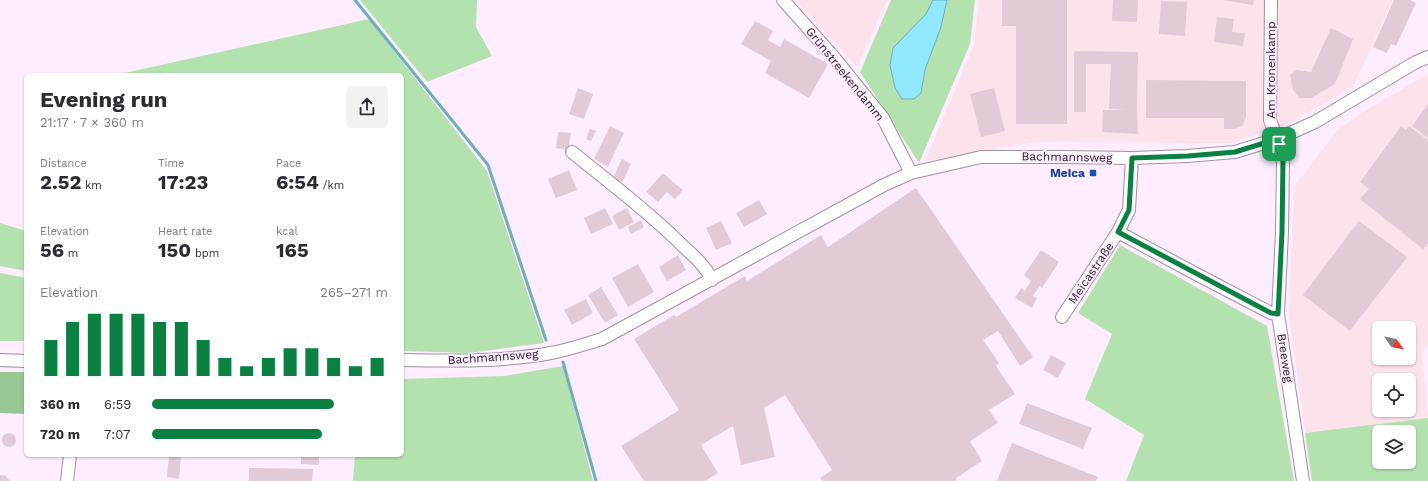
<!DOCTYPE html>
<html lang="en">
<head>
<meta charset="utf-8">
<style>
	body { margin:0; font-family:"Work Sans",sans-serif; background:#f2f2f3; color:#2b2b33; height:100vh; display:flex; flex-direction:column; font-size:15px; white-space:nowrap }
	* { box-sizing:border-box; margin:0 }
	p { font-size:13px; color:#7c7c81 }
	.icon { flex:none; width:22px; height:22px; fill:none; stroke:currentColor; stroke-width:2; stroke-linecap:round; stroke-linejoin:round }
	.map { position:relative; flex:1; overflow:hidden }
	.sheet { position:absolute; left:24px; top:73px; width:380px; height:384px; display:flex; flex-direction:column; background:#fff; border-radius:6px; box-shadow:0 1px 3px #0004 }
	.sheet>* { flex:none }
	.needle { width:26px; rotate:123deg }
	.controls { position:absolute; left:1372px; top:321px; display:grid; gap:8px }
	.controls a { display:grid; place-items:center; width:44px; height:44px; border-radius:6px; background:#fff; box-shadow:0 1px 3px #0004; font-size:20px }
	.pin { position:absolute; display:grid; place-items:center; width:34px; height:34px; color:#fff; margin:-17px; border-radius:8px; box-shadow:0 2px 6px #0006 }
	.round { display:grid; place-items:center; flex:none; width:42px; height:42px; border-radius:6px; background:#f2f2f3 }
	.summary { display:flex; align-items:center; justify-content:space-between; height:68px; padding:0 16px }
	h1 { font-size:22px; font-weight:700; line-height:30px }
	.metrics { display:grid; grid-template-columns:repeat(3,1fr); gap:6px; height:68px; padding:4px 16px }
	.metrics div { display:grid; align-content:center }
	.metrics b { font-size:20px; font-weight:700 }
	.metrics small { font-size:11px; font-weight:400 }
	.metrics p { font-size:11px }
	.chart { height:112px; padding:8px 16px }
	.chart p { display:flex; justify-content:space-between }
	.chart svg { width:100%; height:72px; margin-top:4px; stroke:#0b8043; stroke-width:6 }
	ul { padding:0 16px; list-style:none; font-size:13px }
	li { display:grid; grid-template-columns:64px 48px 1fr; align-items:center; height:30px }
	li i { height:10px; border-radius:5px; background:#0b8043 }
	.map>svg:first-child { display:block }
</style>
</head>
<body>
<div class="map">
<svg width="1428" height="481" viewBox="0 0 1428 481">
	<rect width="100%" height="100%" fill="#feedff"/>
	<!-- commercial -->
	<path fill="#fbe2eb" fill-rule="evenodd" d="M795,0H887L857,67Z
		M979,0H1393L1353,87L1289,123L1231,143L1035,142L925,161L974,45Z
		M1428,74V344L1422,353L1428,418V481H1312L1289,315L1294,187L1338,129L1373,106ZM1379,328H1409V358H1379ZM1379,380H1409V410H1379ZM1379,432H1409V462H1379Z"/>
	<!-- green -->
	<path fill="#b3e2ae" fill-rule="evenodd" d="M360,0H477L476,27L492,56L427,82Z
		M891,0H975L970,44L919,163L860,72Z
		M369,19L487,171L544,343L469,353L402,351V75H116Z
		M0,223L26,231V271L0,266Z
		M1120,245L1267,326L1294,481H1126L1144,435L1085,399L1112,334L1078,313Z
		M0,273L26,278V341H0Z
		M563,366L593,481H353L355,455H402V379L504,376Z
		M1428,418V481H1312L1305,433ZM1379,432H1409V462H1379Z"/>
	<!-- forest -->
	<path fill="#97c792" d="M0,372H26V414L0,413Z"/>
	<!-- water -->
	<path fill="#8fe8fc" stroke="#71aebd" d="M933,0H947L941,27L925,70L921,93L914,99H902L895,88L890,65L893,48L926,14Z"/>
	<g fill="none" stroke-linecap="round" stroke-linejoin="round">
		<!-- stream -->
		<path stroke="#71aebd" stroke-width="3" d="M355,0L488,165L546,340
			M563,362L596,481"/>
	</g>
	<!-- building -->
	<path fill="#e2cbd6" d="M1002,0H1067V124H1016V26H1002Z
		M1113,0H1138L1137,22L1112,21Z
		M1223,0H1254L1253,5Z
		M1394,0H1410L1416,3L1396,46L1391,44L1387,53L1373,47Z
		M1161,1L1187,2L1185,36L1159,34Z
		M1217,17L1234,19L1232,32L1245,33L1243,46L1214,42Z
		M755,21L773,31L768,40L780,47L784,39L828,64L809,98L765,73L771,61L741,44Z
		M1331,28L1353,39L1335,84L1311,98H1300L1293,90L1290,75L1297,70L1311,72Z
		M1074,51L1138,52L1137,109L1138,134L1102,132L1103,110H1126L1109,109L1111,64H1086V112H1074Z
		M1146,80L1246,81V117L1243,125L1235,129H1224V118H1146Z
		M578,88L593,94L584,119L569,114Z
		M994,88L1005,131L981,137L970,94Z
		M1428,104V138L1412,126Z
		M610,126L624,133L608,167L594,159Z
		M1401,126L1406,130L1409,126L1428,140V243L1423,249L1360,199L1369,189L1360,182Z
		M590,129L596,131L591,141L586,139Z
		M558,132L571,133L568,150L556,148Z
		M622,159L631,164L622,182L613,178Z
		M569,170L577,190L556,198L548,179Z
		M663,173L683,190L675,199L667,192L658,202L646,192Z
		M916,188L1033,357L1020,366L998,331L983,340L999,363L996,366L1015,394L989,410L998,423L970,441L982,461L956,478V481H823L820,478L832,470L785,395L764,408L775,457L741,465L733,426L701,445L718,473L705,481H644L621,446L679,410L634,339L674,315L676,317L745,276L747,281L821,235L828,247Z
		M759,200L767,214L744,227L736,213Z
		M605,208L613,224L591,234L584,218Z
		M627,208L634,222L619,230L612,216Z
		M641,220L644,227L631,234L628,227Z
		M721,221L732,243L716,250L706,228Z
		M1359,221L1407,257L1350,331L1303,295Z
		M1041,250L1059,262L1042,288L1040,286L1033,296L1037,298L1032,308L1015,298L1021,288L1025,291L1031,281L1024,275Z
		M678,255L686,270L667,281L659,267Z
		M638,264L654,292L628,307L612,278Z
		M601,287L618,315L605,323L588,295Z
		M586,299L593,313L572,325L564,310Z
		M1051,355L1066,363L1058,378L1043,370Z
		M1027,403L1092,428L1083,449L1019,424Z
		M2 440a7 7 0 1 1 14 0a7 7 0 1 1-14 0Z
		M1012,443L1098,477L1096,481H997Z
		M169,455H181L179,479L167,477Z
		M301,455H319V465L301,464Z
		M249,468L313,469L312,481H249Z
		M0,475L6,476L10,481H0Z"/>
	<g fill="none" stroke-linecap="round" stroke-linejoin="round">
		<defs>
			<path id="minor" d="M783,0L832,55L883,118L911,173
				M1271,0L1270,120L1281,149L1283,160L1282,232L1278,314L1303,481
				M572,152C610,183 650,213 685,248C695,257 706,267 712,280
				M1118,232L1198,275L1271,313L1278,314
				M1062,317L1118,232L1129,210L1132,158
				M0,360L26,361
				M402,360C452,361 502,362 551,353C568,350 585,344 602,339L884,185L911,173L981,157H1064L1132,158L1187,156L1235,152L1277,139L1315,122L1416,62L1428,57
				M67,481L70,455"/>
		</defs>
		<!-- minor casing -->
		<use href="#minor" stroke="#a090a0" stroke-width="14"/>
		<!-- minor -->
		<use href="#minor" stroke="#fff" stroke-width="12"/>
	</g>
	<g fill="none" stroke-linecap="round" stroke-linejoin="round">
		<defs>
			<path id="route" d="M1277,139L1283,160L1282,232L1278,314L1271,313L1118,232L1129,210L1132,158L1188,156L1235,152Z"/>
		</defs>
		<!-- route casing -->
		<use href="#route" stroke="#fff" stroke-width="8"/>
		<!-- route -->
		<use href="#route" stroke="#0b8043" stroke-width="5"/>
	</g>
	<!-- markers -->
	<rect fill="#1a4fb4" stroke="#feedff" stroke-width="1.5" x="1089" y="169" width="8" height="8" rx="2"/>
	<g text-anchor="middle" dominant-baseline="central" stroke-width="3.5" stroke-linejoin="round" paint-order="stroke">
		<!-- street labels -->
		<g font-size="12" fill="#2b252b" stroke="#feedff">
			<text transform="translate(1271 70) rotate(-90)">Am Kronenkamp</text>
			<text transform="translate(845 74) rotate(51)">Grünstreekendamm</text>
			<text transform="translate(1067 157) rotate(1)">Bachmannsweg</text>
			<text transform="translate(1091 273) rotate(-56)">Meicastraße</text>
			<text transform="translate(493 357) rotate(-4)">Bachmannsweg</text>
			<text transform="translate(1285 358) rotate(81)">Breeweg</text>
		</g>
		<!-- transit labels -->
		<g font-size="12" font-weight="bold" fill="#164399" stroke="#feedff" text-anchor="end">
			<text x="1085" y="173">Meica</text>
		</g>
	</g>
</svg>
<div class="controls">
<a><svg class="needle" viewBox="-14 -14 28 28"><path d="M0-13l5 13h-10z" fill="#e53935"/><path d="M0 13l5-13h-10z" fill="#7c7c81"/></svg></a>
<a><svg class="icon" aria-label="locate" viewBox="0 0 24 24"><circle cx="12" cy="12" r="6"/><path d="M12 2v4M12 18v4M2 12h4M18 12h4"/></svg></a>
<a><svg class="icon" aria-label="layers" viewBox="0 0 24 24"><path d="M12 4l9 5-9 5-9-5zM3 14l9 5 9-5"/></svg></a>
</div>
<div class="pin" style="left:1279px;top:144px;background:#1e9e55"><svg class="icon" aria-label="arrive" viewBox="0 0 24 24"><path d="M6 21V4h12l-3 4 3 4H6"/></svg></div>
<section class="sheet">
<div class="summary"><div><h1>Evening run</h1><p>21:17 · 7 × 360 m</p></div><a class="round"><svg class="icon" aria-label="share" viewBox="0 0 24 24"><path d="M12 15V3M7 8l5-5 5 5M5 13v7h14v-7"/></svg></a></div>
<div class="metrics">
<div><p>Distance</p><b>2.52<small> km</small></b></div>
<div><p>Time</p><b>17:23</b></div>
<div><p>Pace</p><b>6:54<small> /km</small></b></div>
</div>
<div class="metrics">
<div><p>Elevation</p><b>56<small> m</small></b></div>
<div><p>Heart rate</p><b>150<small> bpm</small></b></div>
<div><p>kcal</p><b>165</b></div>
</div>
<div class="chart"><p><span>Elevation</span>265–271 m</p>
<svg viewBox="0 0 160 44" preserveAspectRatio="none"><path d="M5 44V22M15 44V11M25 44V6M35 44V6M45 44V6M55 44V11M65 44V11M75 44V22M85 44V33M95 44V38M105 44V33M115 44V27M125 44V27M135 44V33M145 44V38M155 44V33"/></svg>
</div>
<ul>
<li><b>360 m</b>6:59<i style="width:77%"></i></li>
<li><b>720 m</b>7:07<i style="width:72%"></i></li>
</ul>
</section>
</div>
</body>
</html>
